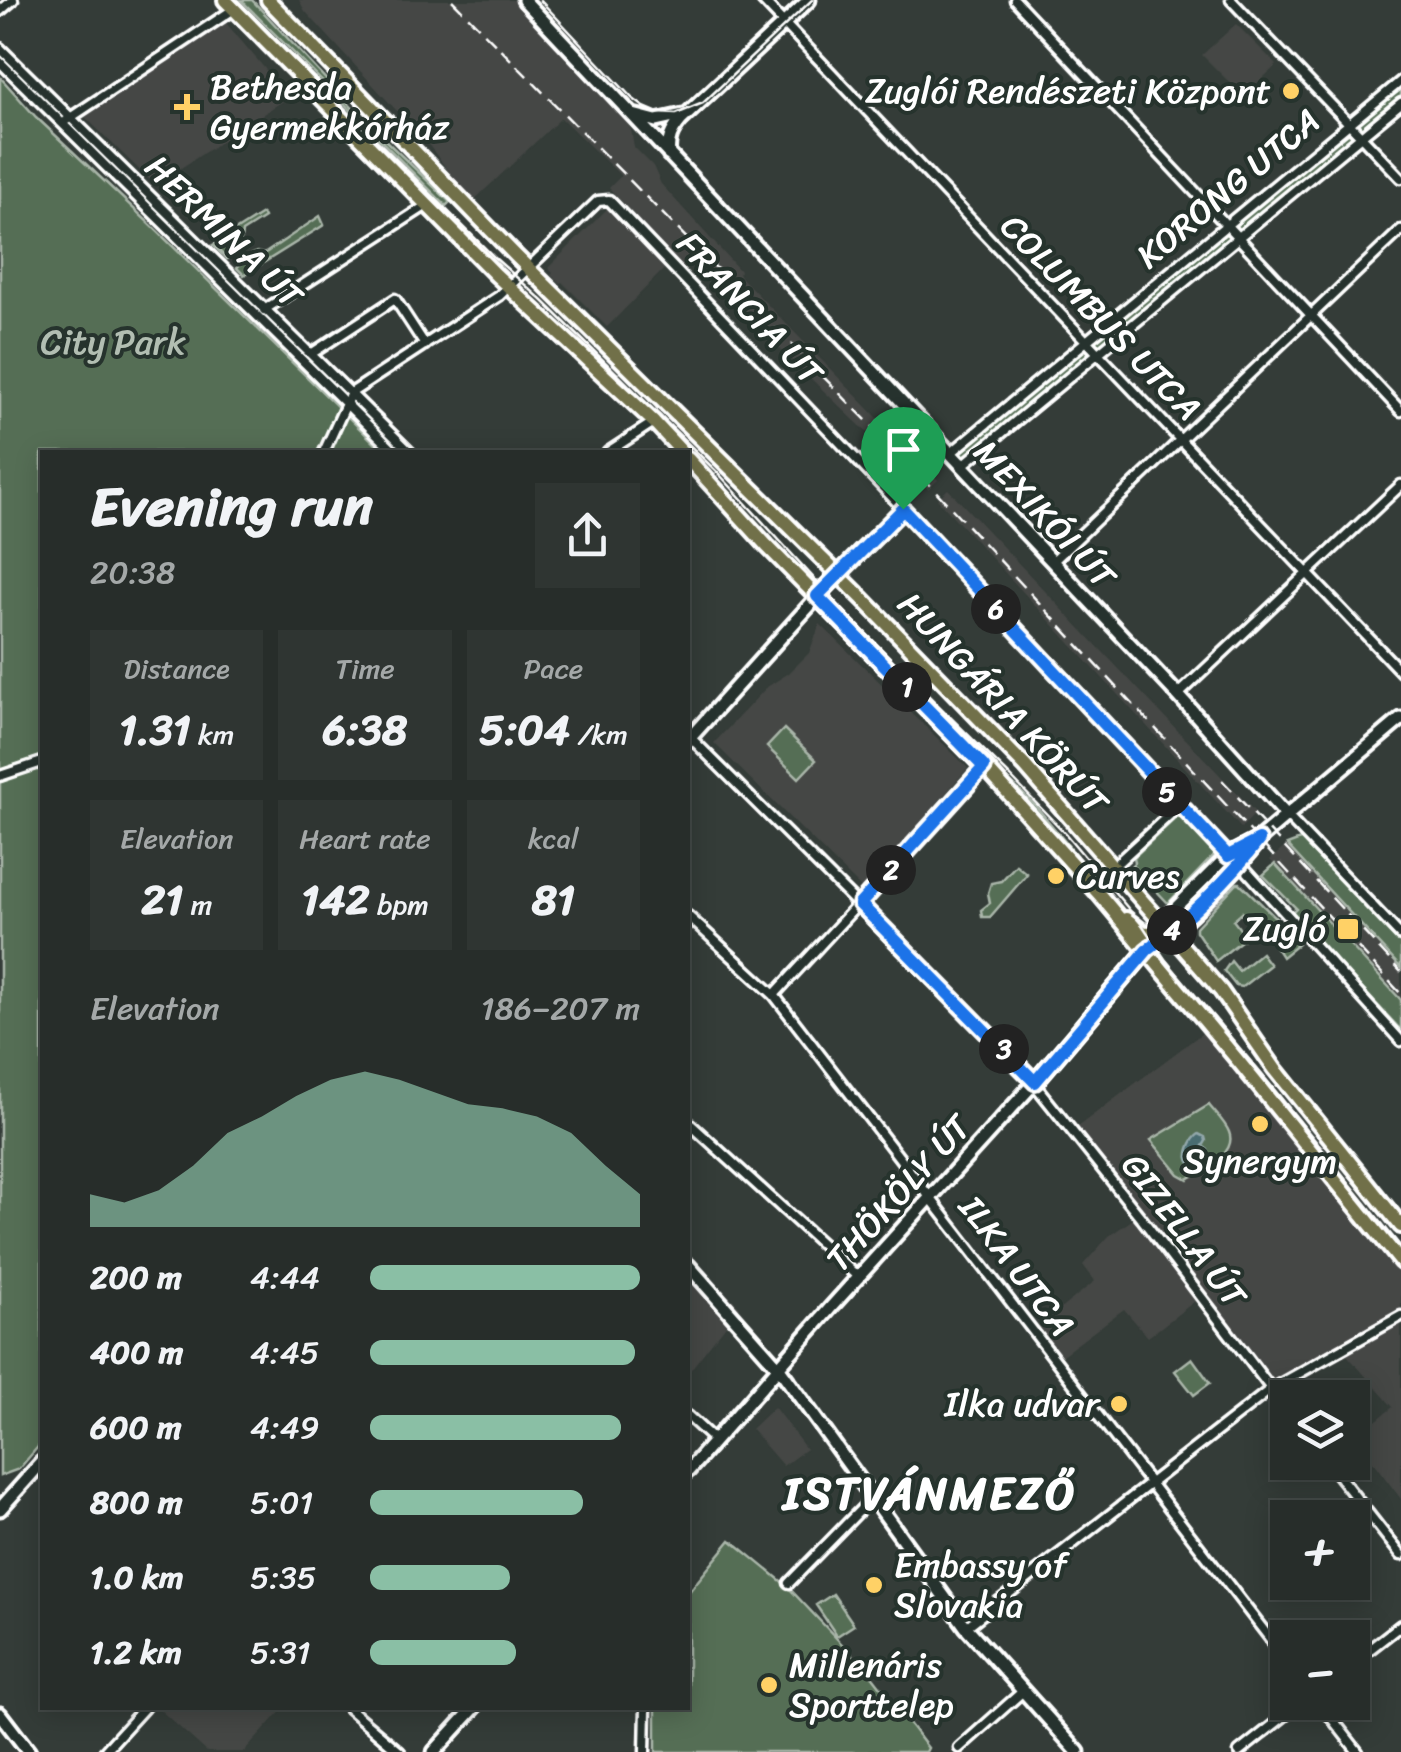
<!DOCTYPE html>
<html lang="en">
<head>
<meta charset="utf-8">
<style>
	body { margin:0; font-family:Sriracha,sans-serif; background:#2f3532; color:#f1f3f6; height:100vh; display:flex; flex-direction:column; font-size:38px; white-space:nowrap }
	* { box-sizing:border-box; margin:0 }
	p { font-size:32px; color:#a4a8a8 }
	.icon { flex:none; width:55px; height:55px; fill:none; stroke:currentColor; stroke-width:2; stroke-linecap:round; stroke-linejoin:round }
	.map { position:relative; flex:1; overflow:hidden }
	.sheet { position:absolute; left:40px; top:450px; width:650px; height:1260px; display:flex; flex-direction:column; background:#272d2a; border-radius:0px; box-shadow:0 5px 25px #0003,0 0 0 2px #434947 }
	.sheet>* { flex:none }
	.tools { position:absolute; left:1270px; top:1380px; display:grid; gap:20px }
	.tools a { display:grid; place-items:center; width:100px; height:100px; border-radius:0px; background:#272d2a; box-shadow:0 5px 25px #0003,0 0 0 2px #434947; font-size:50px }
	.pin { position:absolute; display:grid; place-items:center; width:85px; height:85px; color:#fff; margin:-102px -42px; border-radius:50% 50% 50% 0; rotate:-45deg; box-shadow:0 0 10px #0007 }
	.pin .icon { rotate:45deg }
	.km { position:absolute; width:50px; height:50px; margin:-25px; border-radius:50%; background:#222; color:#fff; font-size:28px; line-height:50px; text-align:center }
	.round { display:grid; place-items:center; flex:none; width:105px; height:105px; border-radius:0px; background:#2f3532 }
	.overview { display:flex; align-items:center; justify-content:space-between; height:170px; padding:0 50px }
	h1 { font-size:55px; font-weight:800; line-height:75px }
	.figures { display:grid; grid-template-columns:repeat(3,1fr); gap:15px; height:170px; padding:10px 50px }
	.figures div { display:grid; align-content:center; border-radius:0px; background:#2f3532; text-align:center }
	.figures b { font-size:42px; font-weight:800 }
	.figures small { font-size:28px; font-weight:400 }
	.figures p { font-size:28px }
	.chart { height:280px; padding:20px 50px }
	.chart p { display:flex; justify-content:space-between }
	.chart svg { width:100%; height:180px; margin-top:10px; fill:#8abfa5; opacity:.7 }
	ul { padding:0 50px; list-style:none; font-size:32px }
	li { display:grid; grid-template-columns:160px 120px 1fr; align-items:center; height:75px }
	li i { height:25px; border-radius:12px; background:#8abfa5 }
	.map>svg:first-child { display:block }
</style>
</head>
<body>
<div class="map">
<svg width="1401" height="1752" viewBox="0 0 1401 1752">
	<rect width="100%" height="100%" fill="#343c38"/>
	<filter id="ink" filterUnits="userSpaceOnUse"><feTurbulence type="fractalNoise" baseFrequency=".01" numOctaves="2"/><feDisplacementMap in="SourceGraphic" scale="20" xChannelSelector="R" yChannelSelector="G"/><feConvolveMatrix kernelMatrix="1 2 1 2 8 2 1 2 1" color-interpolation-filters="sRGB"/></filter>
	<g filter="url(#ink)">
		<!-- built -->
		<path fill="#454745" d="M299,0H519L624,116L631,130L634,147L653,166L661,184L740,271L738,274L938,480L928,489L854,420L690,262L682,267L609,188L621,176L561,118L472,202L418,131L396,110L305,11Z
			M226,23L289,97L155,185L85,117Z
			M1236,24L1277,65L1243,96L1202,55Z
			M609,207L666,267L607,327L562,282L560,283L551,275L553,273L548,268Z
			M948,489L1256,813L1241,828L937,499Z
			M820,624L968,768L862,889L714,743L767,687L789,673L809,653Z
			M1287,845L1401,968V1000L1270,860Z
			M1205,1031L1401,1275V1499L1355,1438L1393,1407L1347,1355L1277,1393L1203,1295L1148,1337L1124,1309L1057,1359L1033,1331L1095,1281L1083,1265L1109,1236L1142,1213L1077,1127Z
			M688,1255L740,1307L688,1373Z
			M774,1407L806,1449L783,1466L751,1429Z
			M158,1708H284L244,1752H207Z"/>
		<!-- green -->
		<path fill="#556e54" stroke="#aab6aa" stroke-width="2.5" d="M241,0H252L361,117L450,202L446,206Z
			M0,77L36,117L150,224L384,452H42V1442L19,1469L0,1476Z
			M1401,85V98L967,458L959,449Z
			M262,214L264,218L242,232C241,246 238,251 227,259L213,245Z
			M320,216L324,225L244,275L237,268L244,258L257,252L263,254L267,252Z
			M784,729L816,760L799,778L767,747Z
			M1005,777L1035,805L1077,856L1054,839L1003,778Z
			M1179,815L1216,853L1168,903L1132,865L1135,862L1134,857Z
			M1303,839L1401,944V968L1287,845Z
			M1275,864L1401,1000V1030L1291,913L1296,908L1263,875Z
			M1016,865L1027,874L990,917H982L981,910L990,903L988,893L991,883L1001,881Z
			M1237,883H1240L1279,921L1298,944L1282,957L1273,943L1277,939L1264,923L1255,928L1242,912L1233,920L1246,937L1216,961L1196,931V927Z
			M1261,953L1270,965L1242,987L1236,986L1224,971L1231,961L1239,971Z
			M1209,1105C1215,1113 1225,1122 1229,1132C1238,1154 1203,1169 1188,1179L1179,1174L1151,1140Z
			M1192,1358L1210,1383L1194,1395L1175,1371Z
			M731,1540L786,1585L874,1678L928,1748L926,1752H656V1708H688V1593Z
			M833,1594L854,1625L837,1636L816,1605Z"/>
		<!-- water -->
		<path fill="#4a6c71" stroke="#92a7aa" stroke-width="2.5" d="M1199,1134L1205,1137L1206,1141L1203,1146L1208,1150V1155L1201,1159L1195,1155L1194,1162L1190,1163C1184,1156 1191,1139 1199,1134Z"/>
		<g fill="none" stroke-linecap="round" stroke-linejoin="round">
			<defs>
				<path id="street" d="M762,0L1401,672
					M1015,0L1401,411
					M1231,0L1401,178
					M0,11L13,0
					M0,48L410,452
					M0,62L395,452
					M67,120L234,9
					M264,310L427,205
					M311,354L395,299L425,345
					M324,452L351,393L499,296L598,201L609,200L915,521L1228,856
					M608,452L654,422
					M951,453L1401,81
					M963,465L1401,103
					M1052,562L1401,230
					M838,574L903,509
					M1178,695L1401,485
					M688,735L1020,1066L1142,1219L1288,1411
					M0,776L42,762
					M1287,816L1401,936
					M1240,863L1401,1041
					M1114,866L1180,805
					M688,916L774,995L1288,1662
					M774,995L985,767
					M688,1122L859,1278
					M688,1416L715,1441
					M1328,1462L1401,1555
					M789,1583L872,1498
					M966,1627L1271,1389L1401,1316
					M1352,1663L1401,1625
					M1319,1702L1358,1752
					M348,1708L400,1752
					M959,1748L1022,1692
					M104,1752L144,1708
					M645,1752L646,1708
					M1239,1752L1302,1702"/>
				<path id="secondary" d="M524,0L1178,695L1287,816
					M633,115L656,121L683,115
					M669,155C667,140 671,132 681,120L809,0
					M688,740L838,574
					M1166,936L1240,863L1259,839L1401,719
					M688,1265L779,1368L966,1627L1078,1752
					M688,1471L832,1306L1035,1082L1147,950L1174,910L1228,856L1259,839
					M0,1509L42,1462
					M0,1714L29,1752
					M434,1752L474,1708"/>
				<path id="primary" d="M225,0L496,275L654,422L682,452
					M268,0L516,256L863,599L1025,766L1221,991L1275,1069L1401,1226
					M688,459L767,546L985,767L1099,894L1240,1063L1401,1262
					M1126,919L1144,933L1170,932"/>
			</defs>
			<!-- street casing -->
			<use href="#street" stroke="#fff" stroke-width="15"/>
			<!-- secondary casing -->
			<use href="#secondary" stroke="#fff" stroke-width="19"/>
			<!-- primary casing -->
			<use href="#primary" stroke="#fff" stroke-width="20"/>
			<!-- street -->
			<use href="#street" stroke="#26332d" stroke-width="8"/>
			<!-- secondary -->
			<use href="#secondary" stroke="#26332d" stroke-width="11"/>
			<!-- primary -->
			<use href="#primary" stroke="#71704a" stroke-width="12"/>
			<!-- tram -->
			<path stroke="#fff" stroke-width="2.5" d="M236,0L495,258L542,300L720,475L851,619L1011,777L1064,832L1143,926L1165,959L1269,1083L1401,1247
				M540,0L632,98L644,107L658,113L676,114L703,103L812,0"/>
			<!-- rail -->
			<path stroke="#fff" stroke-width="2.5" stroke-dasharray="15 8" stroke-linecap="butt" d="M452,0L931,486L1401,994
				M1222,780L1401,972"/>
		</g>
	</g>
	<g fill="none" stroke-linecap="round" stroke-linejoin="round" filter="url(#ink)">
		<defs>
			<path id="route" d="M903,509L1228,856L1259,840C1232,876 1183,924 1147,950L1035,1082L860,904L984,767L817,596Z"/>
		</defs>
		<!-- route casing -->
		<use href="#route" stroke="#fff" stroke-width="20"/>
		<!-- route -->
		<use href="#route" stroke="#1a73e8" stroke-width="12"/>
	</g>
	<!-- markers -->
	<g fill="#ffd166" stroke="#26332d" stroke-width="4">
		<circle cx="1291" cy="91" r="10"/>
		<path d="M182 92h10v10h10v10h-10v10h-10v-10h-10v-10h10z"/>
		<circle cx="1056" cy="876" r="10"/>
		<rect x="1336" y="917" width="24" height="24" rx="5"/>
		<circle cx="1260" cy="1124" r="10"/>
		<circle cx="1119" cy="1404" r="10"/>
		<circle cx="874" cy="1585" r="10"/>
		<circle cx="769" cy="1685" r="10"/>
	</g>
	<g text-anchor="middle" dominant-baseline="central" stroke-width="8" stroke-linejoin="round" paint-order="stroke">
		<!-- poi labels -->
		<g font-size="35" fill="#fff" stroke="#26332d" text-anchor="start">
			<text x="210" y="87">Bethesda<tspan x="210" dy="40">Gyermekkórház</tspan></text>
			<text x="1271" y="91" text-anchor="end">Zuglói Rendészeti Központ</text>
			<text x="1076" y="876">Curves</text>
			<text x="1326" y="929" text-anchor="end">Zugló</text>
			<text x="1260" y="1161" text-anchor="middle">Synergym</text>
			<text x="1099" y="1404" text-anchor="end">Ilka udvar</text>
			<text x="894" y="1565">Embassy of<tspan x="894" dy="40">Slovakia</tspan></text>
			<text x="789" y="1665">Millenáris<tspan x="789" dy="40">Sporttelep</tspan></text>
		</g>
		<!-- street labels -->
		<g font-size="35" fill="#fff" stroke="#26332d">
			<text transform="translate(1228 188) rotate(-40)">KORONG UTCA</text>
			<text transform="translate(224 231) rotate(44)">HERMINA ÚT</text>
			<text transform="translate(750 308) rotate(47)">FRANCIA ÚT</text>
			<text transform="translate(1101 317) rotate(46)">COLUMBUS UTCA</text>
			<text transform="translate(1045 514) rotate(47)">MEXIKÓI ÚT</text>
			<text transform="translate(1003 703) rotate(47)">HUNGÁRIA KÖRÚT</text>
			<text transform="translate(898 1193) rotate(-48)">THÖKÖLY ÚT</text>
			<text transform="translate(1184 1230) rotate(53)">GIZELLA ÚT</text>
			<text transform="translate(1017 1266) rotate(53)">ILKA UTCA</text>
		</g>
		<!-- park labels -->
		<g font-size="35" fill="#b2beb2" stroke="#26332d">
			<text x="113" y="342">City Park</text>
		</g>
		<!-- district labels -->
		<g font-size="45" font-weight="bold" letter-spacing="2.5" fill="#fff" stroke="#26332d">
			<text x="930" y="1494">ISTVÁNMEZŐ</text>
		</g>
	</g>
</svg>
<div class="tools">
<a><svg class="icon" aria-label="layers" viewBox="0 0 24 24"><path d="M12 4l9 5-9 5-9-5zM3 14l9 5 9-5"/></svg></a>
<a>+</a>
<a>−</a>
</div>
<div class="pin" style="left:903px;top:509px;background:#1e9e55"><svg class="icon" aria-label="arrive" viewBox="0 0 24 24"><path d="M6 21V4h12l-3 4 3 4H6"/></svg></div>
<b class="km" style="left:907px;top:687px">1</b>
<b class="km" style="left:891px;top:870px">2</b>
<b class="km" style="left:1004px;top:1049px">3</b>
<b class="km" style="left:1172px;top:930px">4</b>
<b class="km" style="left:1167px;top:792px">5</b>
<b class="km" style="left:996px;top:609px">6</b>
<section class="sheet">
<div class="overview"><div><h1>Evening run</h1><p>20:38</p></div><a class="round"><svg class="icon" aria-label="share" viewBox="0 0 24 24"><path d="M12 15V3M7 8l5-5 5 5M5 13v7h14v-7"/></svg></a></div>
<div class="figures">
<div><p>Distance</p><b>1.31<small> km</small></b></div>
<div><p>Time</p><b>6:38</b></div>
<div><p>Pace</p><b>5:04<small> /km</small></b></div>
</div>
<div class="figures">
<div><p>Elevation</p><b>21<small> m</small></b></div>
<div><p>Heart rate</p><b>142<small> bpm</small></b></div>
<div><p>kcal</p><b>81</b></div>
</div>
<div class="chart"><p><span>Elevation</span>186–207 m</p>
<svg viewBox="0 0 160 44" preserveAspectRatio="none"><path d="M0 44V36L10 38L20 35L30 29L40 21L50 17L60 12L70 8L80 6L90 8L100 11L110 14L120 15L130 17L140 21L150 29L160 36V44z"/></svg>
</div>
<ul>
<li><b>200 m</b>4:44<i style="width:100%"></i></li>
<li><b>400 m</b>4:45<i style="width:98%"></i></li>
<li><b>600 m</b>4:49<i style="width:93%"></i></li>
<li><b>800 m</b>5:01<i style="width:79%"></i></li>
<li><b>1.0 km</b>5:35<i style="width:52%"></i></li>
<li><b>1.2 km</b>5:31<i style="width:54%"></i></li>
</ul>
</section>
</div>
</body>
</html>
